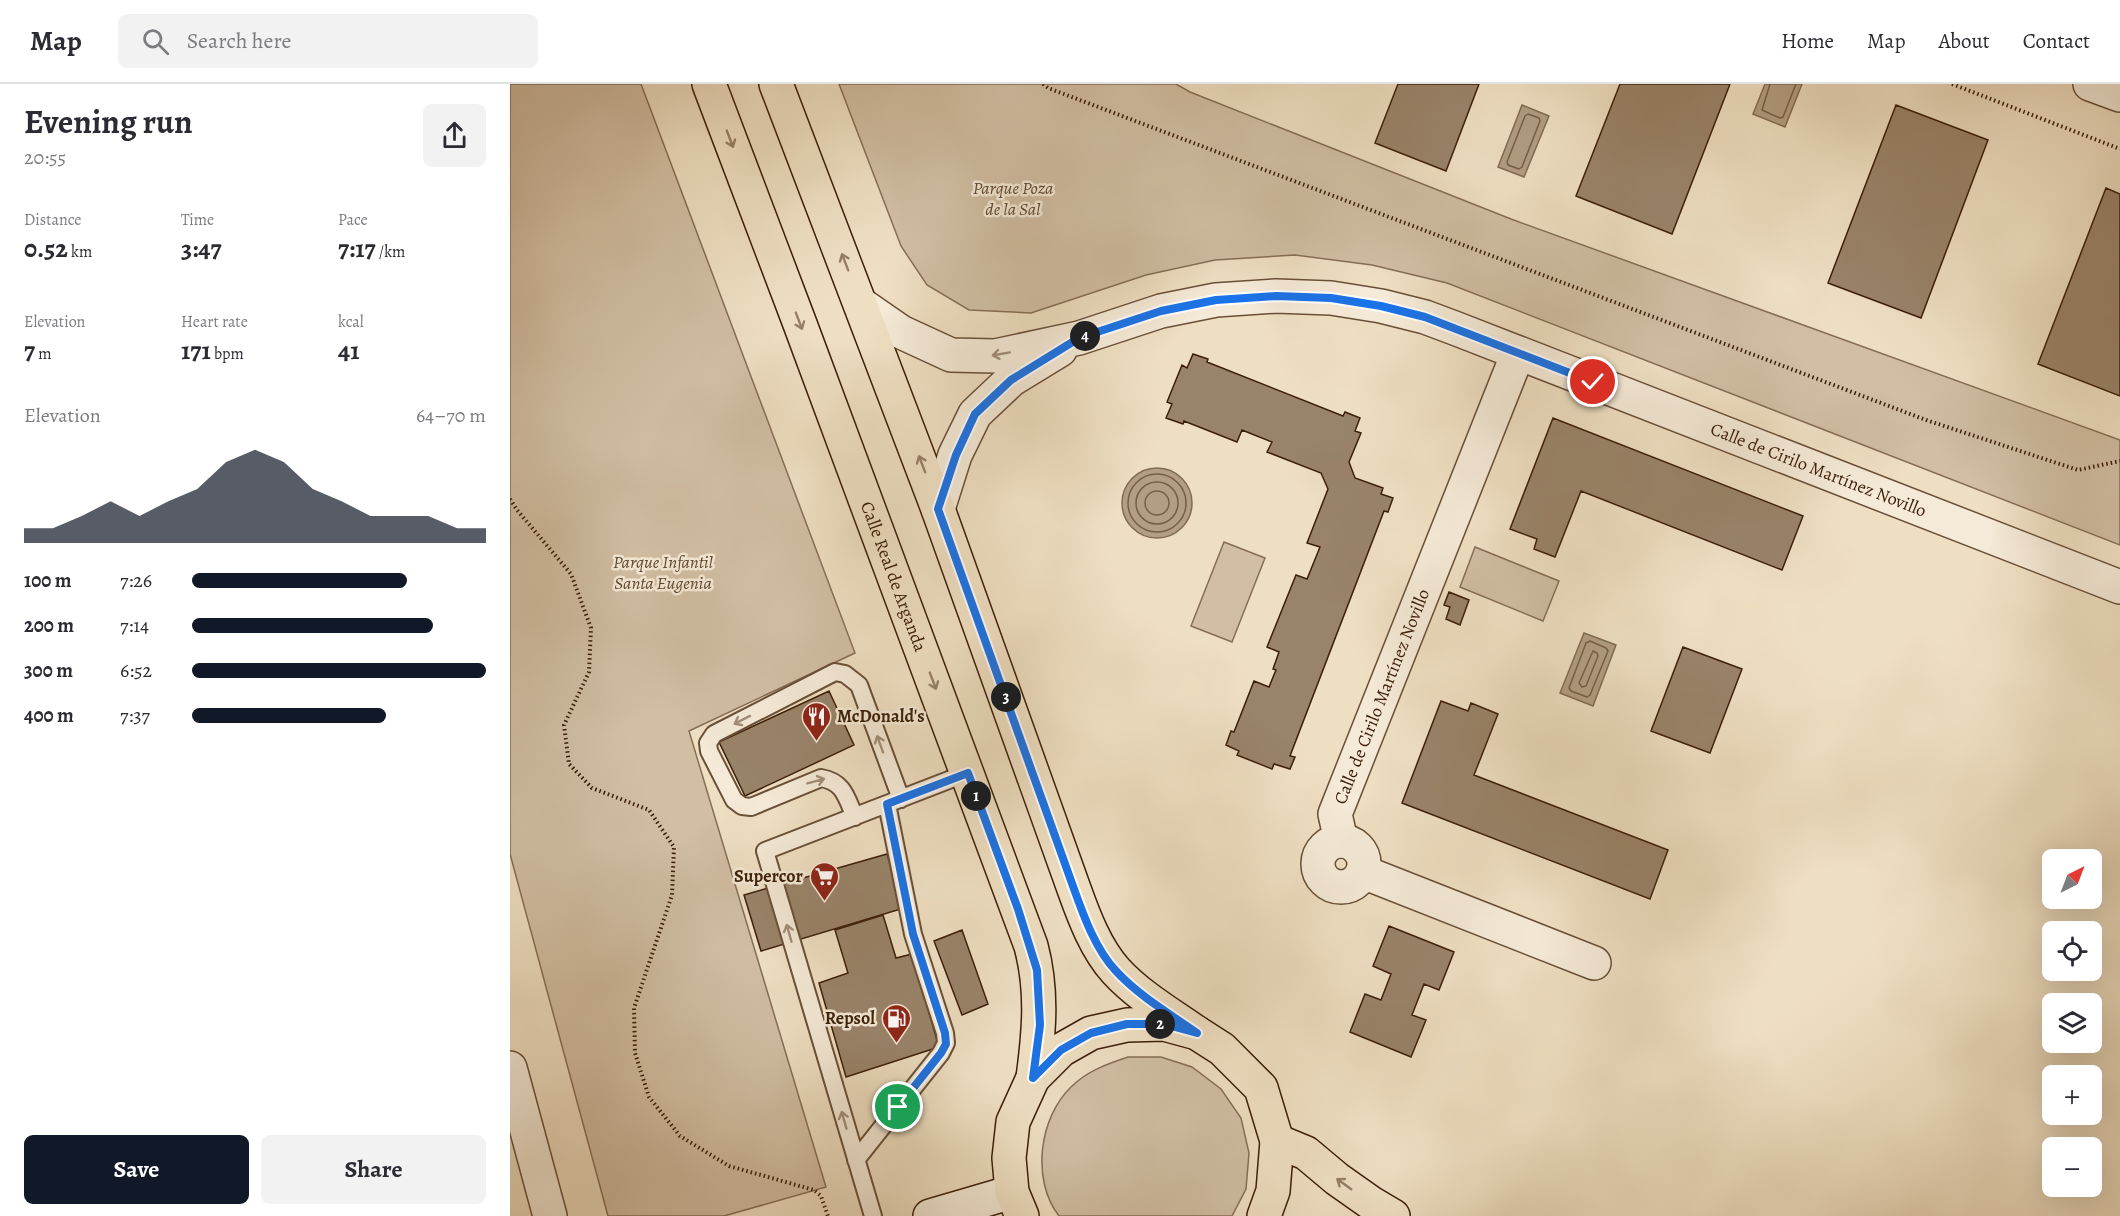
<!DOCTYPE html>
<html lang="en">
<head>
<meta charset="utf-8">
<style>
	body { margin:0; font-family:Alegreya,serif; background:#f2f2f3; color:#2b2b33; height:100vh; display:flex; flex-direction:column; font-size:22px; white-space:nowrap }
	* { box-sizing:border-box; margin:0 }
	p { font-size:20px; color:#7c7c81 }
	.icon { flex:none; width:33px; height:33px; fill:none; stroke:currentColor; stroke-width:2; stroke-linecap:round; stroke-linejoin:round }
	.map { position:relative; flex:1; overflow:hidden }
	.details { display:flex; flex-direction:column; background:#fff; width:510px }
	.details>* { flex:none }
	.needle { width:39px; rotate:42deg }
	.fabs { position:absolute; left:1532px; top:765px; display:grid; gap:12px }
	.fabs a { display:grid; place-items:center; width:60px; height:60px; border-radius:9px; background:#fff; box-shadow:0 6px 24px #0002; font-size:30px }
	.pin { position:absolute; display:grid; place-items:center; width:51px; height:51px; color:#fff; margin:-26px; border:3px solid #fff; border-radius:50%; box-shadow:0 2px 6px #0007 }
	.km { position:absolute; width:30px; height:30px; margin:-15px; border-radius:50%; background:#222; color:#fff; font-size:16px; line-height:30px; text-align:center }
	.round { display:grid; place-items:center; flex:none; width:63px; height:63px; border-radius:9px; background:#f2f2f3 }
	.headline { display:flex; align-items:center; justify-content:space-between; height:102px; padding:0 24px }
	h1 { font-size:33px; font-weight:700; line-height:45px }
	.metrics { display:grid; grid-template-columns:repeat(3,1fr); gap:9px; height:102px; padding:6px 24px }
	.metrics div { display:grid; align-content:center }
	.metrics b { font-size:26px; font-weight:700 }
	.metrics small { font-size:16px; font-weight:400 }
	.metrics p { font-size:16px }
	.chart { height:168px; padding:12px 24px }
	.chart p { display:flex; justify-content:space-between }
	.chart svg { width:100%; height:108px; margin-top:6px; fill:#111827; opacity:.7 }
	.cta { display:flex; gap:12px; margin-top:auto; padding:12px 24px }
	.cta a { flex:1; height:69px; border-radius:9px; background:#111827; color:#fff; font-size:24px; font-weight:700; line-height:69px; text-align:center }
	.cta a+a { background:#f2f2f3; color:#2b2b33 }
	ul { padding:0 24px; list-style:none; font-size:20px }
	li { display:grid; grid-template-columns:96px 72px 1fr; align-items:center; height:45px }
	li i { height:15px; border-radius:8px; background:#111827 }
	header { display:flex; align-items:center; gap:36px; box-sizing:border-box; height:84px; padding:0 30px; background:#fff; border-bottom:2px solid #e1e1e2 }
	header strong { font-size:28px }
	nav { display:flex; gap:33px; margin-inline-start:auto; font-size:21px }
	.search { width:420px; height:54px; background:#f2f2f3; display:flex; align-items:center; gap:15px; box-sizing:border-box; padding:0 21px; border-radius:9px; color:#7c7c81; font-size:22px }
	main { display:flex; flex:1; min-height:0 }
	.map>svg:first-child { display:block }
</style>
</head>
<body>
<header>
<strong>Map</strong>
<div class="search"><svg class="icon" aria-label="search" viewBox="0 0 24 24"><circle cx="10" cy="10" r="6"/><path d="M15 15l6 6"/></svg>Search here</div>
<nav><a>Home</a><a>Map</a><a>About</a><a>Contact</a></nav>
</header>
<main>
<section class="details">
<div class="headline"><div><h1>Evening run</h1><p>20:55</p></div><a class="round"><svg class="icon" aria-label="share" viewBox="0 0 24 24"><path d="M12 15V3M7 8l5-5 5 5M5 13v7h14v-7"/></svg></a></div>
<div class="metrics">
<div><p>Distance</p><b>0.52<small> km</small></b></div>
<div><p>Time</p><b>3:47</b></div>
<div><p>Pace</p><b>7:17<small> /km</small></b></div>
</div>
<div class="metrics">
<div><p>Elevation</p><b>7<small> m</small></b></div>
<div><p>Heart rate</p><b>171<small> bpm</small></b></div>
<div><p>kcal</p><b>41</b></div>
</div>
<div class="chart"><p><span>Elevation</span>64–70 m</p>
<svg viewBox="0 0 160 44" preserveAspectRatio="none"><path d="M0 44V38L10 38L20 33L30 27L40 33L50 27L60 22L70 11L80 6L90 11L100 22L110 27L120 33L130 33L140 33L150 38L160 38V44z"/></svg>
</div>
<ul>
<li><b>100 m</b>7:26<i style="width:73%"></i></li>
<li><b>200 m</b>7:14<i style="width:82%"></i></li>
<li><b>300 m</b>6:52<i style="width:100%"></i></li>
<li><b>400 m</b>7:37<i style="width:66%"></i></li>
</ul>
<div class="cta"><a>Save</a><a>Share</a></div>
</section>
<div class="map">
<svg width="1610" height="1132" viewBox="0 0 1610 1132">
	<rect width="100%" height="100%" fill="#efdfc2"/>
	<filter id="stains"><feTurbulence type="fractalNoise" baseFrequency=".00333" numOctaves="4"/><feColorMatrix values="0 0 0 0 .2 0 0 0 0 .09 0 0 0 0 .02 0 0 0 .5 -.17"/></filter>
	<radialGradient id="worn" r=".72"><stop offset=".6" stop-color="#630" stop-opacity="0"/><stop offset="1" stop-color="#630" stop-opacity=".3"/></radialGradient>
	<!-- green -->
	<path fill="#d1bea3" stroke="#866e56" stroke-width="1.5" d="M0,0H131L345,569L179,647L316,1103L214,1132H98L0,770Z
		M329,0H666L680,8L1001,135L1610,356V461L937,199L862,181L785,171L705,176L636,191L521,229L459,226L417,201L391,162Z
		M714,458L755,474L722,558L681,542Z
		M965,463L1049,497L1033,537L950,503Z
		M618,973H651L682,983L711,1005L731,1034L739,1069L736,1105L722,1132H549C521,1096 529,1034 561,1003C577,987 597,980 618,973Z"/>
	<!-- water -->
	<path fill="#b29e83" stroke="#836b52" stroke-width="1.5" d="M1255,0H1292L1275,43L1243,30Z
		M1012,21L1039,32L1014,93L988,83Z
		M612 419a35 35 0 1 1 70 0a35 35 0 1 1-70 0Z
		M1074,549L1106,561L1083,622L1050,609Z"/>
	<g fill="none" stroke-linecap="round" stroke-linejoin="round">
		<!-- shore -->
		<path stroke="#775e46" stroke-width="1.5" d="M1260,0L1252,26L1270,34L1273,33L1286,0
			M1018,30L1029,34L1030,37L1012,83L1009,85L998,81L997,78L1015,32Z
			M618 419a29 29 0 1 1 58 0a29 29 0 1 1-58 0Z
			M626 419a21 21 0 1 1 42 0a21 21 0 1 1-42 0Z
			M635 419a12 12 0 1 1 24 0a12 12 0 1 1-24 0Z
			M1080,557L1096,564L1098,567L1080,611L1077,613L1061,607L1059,604L1076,559Z
			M1083,567L1087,569L1088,572L1076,602L1072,603L1069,599Z"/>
	</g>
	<!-- building -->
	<path fill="#998369" stroke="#3c1f09" stroke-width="1.5" d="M888,0H969L936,87L865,59Z
		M1110,0H1220L1162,150L1066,112Z
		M1386,21L1478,56L1411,234L1318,199Z
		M1596,104L1610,110V312L1528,280Z
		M683,270L698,275L697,278L833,332L835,328L850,334L845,347L851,349L839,378L845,394L873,404L871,410L883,414L878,428L874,427L780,672L785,673L780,685L764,680L762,685L727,671L729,667L716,661L721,647L724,648L744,597L759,603L766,586L763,585L769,568L757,563L786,491L797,495L810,463L797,459L818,405L811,389L757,368L762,358L732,346L727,358L674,337L673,340L656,334L662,320L657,318L672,281L677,284Z
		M1043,334L1293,432L1272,486L1071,407L1045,473L1024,465L1027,455L1000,445Z
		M939,508L959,516L950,541L936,535L940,523L934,521Z
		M1173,563L1232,585L1200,669L1141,647Z
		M319,607L344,661L235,712L209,658Z
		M931,617L958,627L961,619L988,630L964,691L1158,766L1140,815L892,719Z
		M377,770L394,824L251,867L234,811Z
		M373,831L386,874L402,870L429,963L336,993L309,899L338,889L325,846Z
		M879,842L944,868L929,906L914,900L902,931L916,936L901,973L840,948L855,910L871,916L881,890L863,882Z
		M452,846L478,920L452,931L424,857Z"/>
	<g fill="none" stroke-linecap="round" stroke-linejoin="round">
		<defs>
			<path id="lane" d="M345,733C336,713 334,698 311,694L241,723L232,722L224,716L199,667L198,659L204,650L325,588L335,590L349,601L391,715
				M346,1076L431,969L436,959L435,949L403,850L377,720
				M363,1132L255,767L457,689"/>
			<g id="street">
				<path d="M1580,0L1610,11"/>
				<path id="s1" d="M352,221L391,248L441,271L485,272L569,254L651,227L706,216L766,212L821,214L871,222L915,233L947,245L1610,503"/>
				<path d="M428,425L445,371L465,330L501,296L550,266"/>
				<path id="s2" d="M831,757L825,730L1008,269"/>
				<circle cx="831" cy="780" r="23"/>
				<path d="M853,788L1084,879"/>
				<path d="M0,984L40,1132"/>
			</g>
			<path id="secondary" d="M420,1132L502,1108"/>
			<g id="primary">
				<path id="s3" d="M199,0L290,240L521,862C533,907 529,949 523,994"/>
				<path d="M266,0L428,425L564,805C574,833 586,865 606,887C629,912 660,930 687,949"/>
				<path d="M767,1057L796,1069L827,1095L861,1119L883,1132"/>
				<path d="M512,1132L502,1108L499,1074L503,1038L523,994L551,966L581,949L617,941L654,940L687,949L712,965L751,1004L767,1057L763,1107L754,1132"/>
			</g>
		</defs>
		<!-- lane casing -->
		<use href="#lane" stroke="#694f37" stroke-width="20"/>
		<!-- street casing -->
		<use href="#street" stroke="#694f37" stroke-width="36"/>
		<!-- secondary casing -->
		<use href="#secondary" stroke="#3c1f09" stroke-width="36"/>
		<!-- primary casing -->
		<use href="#primary" stroke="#3c1f09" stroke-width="36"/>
		<!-- path -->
		<path stroke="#3c1f09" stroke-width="4" stroke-dasharray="1.5 3" stroke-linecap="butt" d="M533,0L538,4L1416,336L1568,386L1610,377
			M1442,0L1610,65
			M0,415L7,426L61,490L81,544L79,588L54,641L59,680L82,704L139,726L164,763L162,811L124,924L125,969L139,1013L170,1052L219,1082L304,1106L311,1112L318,1132"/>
		<!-- lane -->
		<use href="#lane" stroke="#f5ead7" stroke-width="16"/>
		<!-- street -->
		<use href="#street" stroke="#f5ead7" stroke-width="33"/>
		<!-- secondary -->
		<use href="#secondary" stroke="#f5ead7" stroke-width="33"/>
		<!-- primary -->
		<use href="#primary" stroke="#efdfc2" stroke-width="33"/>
	</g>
	<!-- one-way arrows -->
	<defs><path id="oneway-shaft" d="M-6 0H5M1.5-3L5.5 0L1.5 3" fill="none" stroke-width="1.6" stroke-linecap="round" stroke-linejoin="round" transform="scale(1.5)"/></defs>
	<g stroke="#967f66">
		<use href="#oneway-shaft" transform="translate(220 55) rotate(69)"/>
		<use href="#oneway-shaft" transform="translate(335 178) rotate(-111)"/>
		<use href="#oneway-shaft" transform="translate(289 237) rotate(69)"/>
		<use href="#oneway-shaft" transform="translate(412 380) rotate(-111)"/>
		<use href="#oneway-shaft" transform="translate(423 597) rotate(69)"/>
		<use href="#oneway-shaft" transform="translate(834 1100) rotate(-144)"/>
	</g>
	<g stroke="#a28f7a">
		<use href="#oneway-shaft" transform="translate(491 270) rotate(170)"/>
		<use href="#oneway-shaft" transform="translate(232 636) rotate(153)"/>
		<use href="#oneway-shaft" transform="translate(370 660) rotate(-110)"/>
		<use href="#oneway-shaft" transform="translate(306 697) rotate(-15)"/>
		<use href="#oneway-shaft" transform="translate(279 849) rotate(-106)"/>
		<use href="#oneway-shaft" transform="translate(334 1036) rotate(-106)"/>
	</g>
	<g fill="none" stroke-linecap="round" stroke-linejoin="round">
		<defs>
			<path id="route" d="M388,1023L431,969L436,960L435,949L403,850L377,720L458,689L508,825L527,886L530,941L523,994L551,966L581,949L617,940H654L687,949C660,930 629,912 606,887C586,866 574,833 564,805L428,425L446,371L465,330L501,296L569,254L651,227L706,216L766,212L821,214L871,222L915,233L1083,298"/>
		</defs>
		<!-- route casing -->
		<use href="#route" stroke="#fff" stroke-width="12"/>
		<!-- route -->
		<use href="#route" stroke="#1a73e8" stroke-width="8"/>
	</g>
	<!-- icons -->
	<defs>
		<symbol id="restaurant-pin" viewBox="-11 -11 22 30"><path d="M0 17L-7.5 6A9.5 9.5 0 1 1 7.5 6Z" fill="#8f2418" stroke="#f5ead7"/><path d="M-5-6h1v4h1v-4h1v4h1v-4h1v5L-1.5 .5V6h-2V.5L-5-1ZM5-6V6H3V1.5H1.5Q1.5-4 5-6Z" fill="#fff"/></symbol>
		<symbol id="supermarket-pin" viewBox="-11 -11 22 30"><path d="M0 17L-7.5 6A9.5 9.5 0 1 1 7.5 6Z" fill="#8f2418" stroke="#f5ead7"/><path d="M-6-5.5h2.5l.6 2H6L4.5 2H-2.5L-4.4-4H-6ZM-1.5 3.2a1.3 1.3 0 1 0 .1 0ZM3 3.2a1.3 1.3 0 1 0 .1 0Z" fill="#fff"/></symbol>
		<symbol id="fuel-pin" viewBox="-11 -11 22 30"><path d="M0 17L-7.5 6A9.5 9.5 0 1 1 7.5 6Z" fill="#8f2418" stroke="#f5ead7"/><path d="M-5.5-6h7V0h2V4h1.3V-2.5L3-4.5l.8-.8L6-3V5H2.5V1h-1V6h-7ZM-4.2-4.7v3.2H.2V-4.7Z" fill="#fff"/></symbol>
	</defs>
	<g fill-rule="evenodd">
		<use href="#restaurant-pin" x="290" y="616" width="33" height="45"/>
		<use href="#supermarket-pin" x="298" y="776" width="33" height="45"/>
		<use href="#fuel-pin" x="370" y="918" width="33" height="45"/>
	</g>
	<g text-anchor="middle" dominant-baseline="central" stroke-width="5" stroke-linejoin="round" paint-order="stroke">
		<!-- park labels -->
		<g font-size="18" font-style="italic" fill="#614730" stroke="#f5ead7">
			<text x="503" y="104">Parque Poza<tspan x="503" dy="21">de la Sal</tspan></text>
			<text x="153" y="478">Parque Infantil<tspan x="153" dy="21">Santa Eugenia</tspan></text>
		</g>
		<!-- street labels -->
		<g font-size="18" fill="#3c1f09" stroke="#f5ead7">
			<text stroke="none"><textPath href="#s1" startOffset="1008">Calle de Cirilo Martínez Novillo</textPath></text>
			<text stroke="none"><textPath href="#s3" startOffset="526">Calle Real de Arganda</textPath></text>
			<text stroke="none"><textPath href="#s2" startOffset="154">Calle de Cirilo Martínez Novillo</textPath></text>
		</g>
		<!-- poi labels -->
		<g font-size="18" font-weight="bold" fill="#3c1f09" stroke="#f5ead7" text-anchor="end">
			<text x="327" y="632" text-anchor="start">McDonald's</text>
			<text x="293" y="792">Supercor</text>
			<text x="365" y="934">Repsol</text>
		</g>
	</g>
	<rect width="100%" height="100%" filter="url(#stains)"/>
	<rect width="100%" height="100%" fill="url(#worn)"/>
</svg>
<div class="fabs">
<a><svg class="needle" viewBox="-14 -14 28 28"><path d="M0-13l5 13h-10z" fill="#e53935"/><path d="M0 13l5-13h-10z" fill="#7c7c81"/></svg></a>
<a><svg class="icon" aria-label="locate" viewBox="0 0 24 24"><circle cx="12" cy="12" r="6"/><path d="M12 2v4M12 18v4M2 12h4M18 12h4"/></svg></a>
<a><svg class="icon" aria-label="layers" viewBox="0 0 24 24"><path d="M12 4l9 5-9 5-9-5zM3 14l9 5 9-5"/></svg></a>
<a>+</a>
<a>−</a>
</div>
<div class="pin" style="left:388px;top:1023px;background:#1e9e55"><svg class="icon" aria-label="arrive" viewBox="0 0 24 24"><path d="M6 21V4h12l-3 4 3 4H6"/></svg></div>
<div class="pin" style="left:1083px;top:298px;background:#d93025"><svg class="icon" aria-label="check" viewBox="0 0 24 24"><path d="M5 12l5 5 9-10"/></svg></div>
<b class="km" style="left:466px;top:712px">1</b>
<b class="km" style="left:650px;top:940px">2</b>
<b class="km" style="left:496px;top:613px">3</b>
<b class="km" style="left:575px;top:252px">4</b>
</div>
</main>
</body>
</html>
